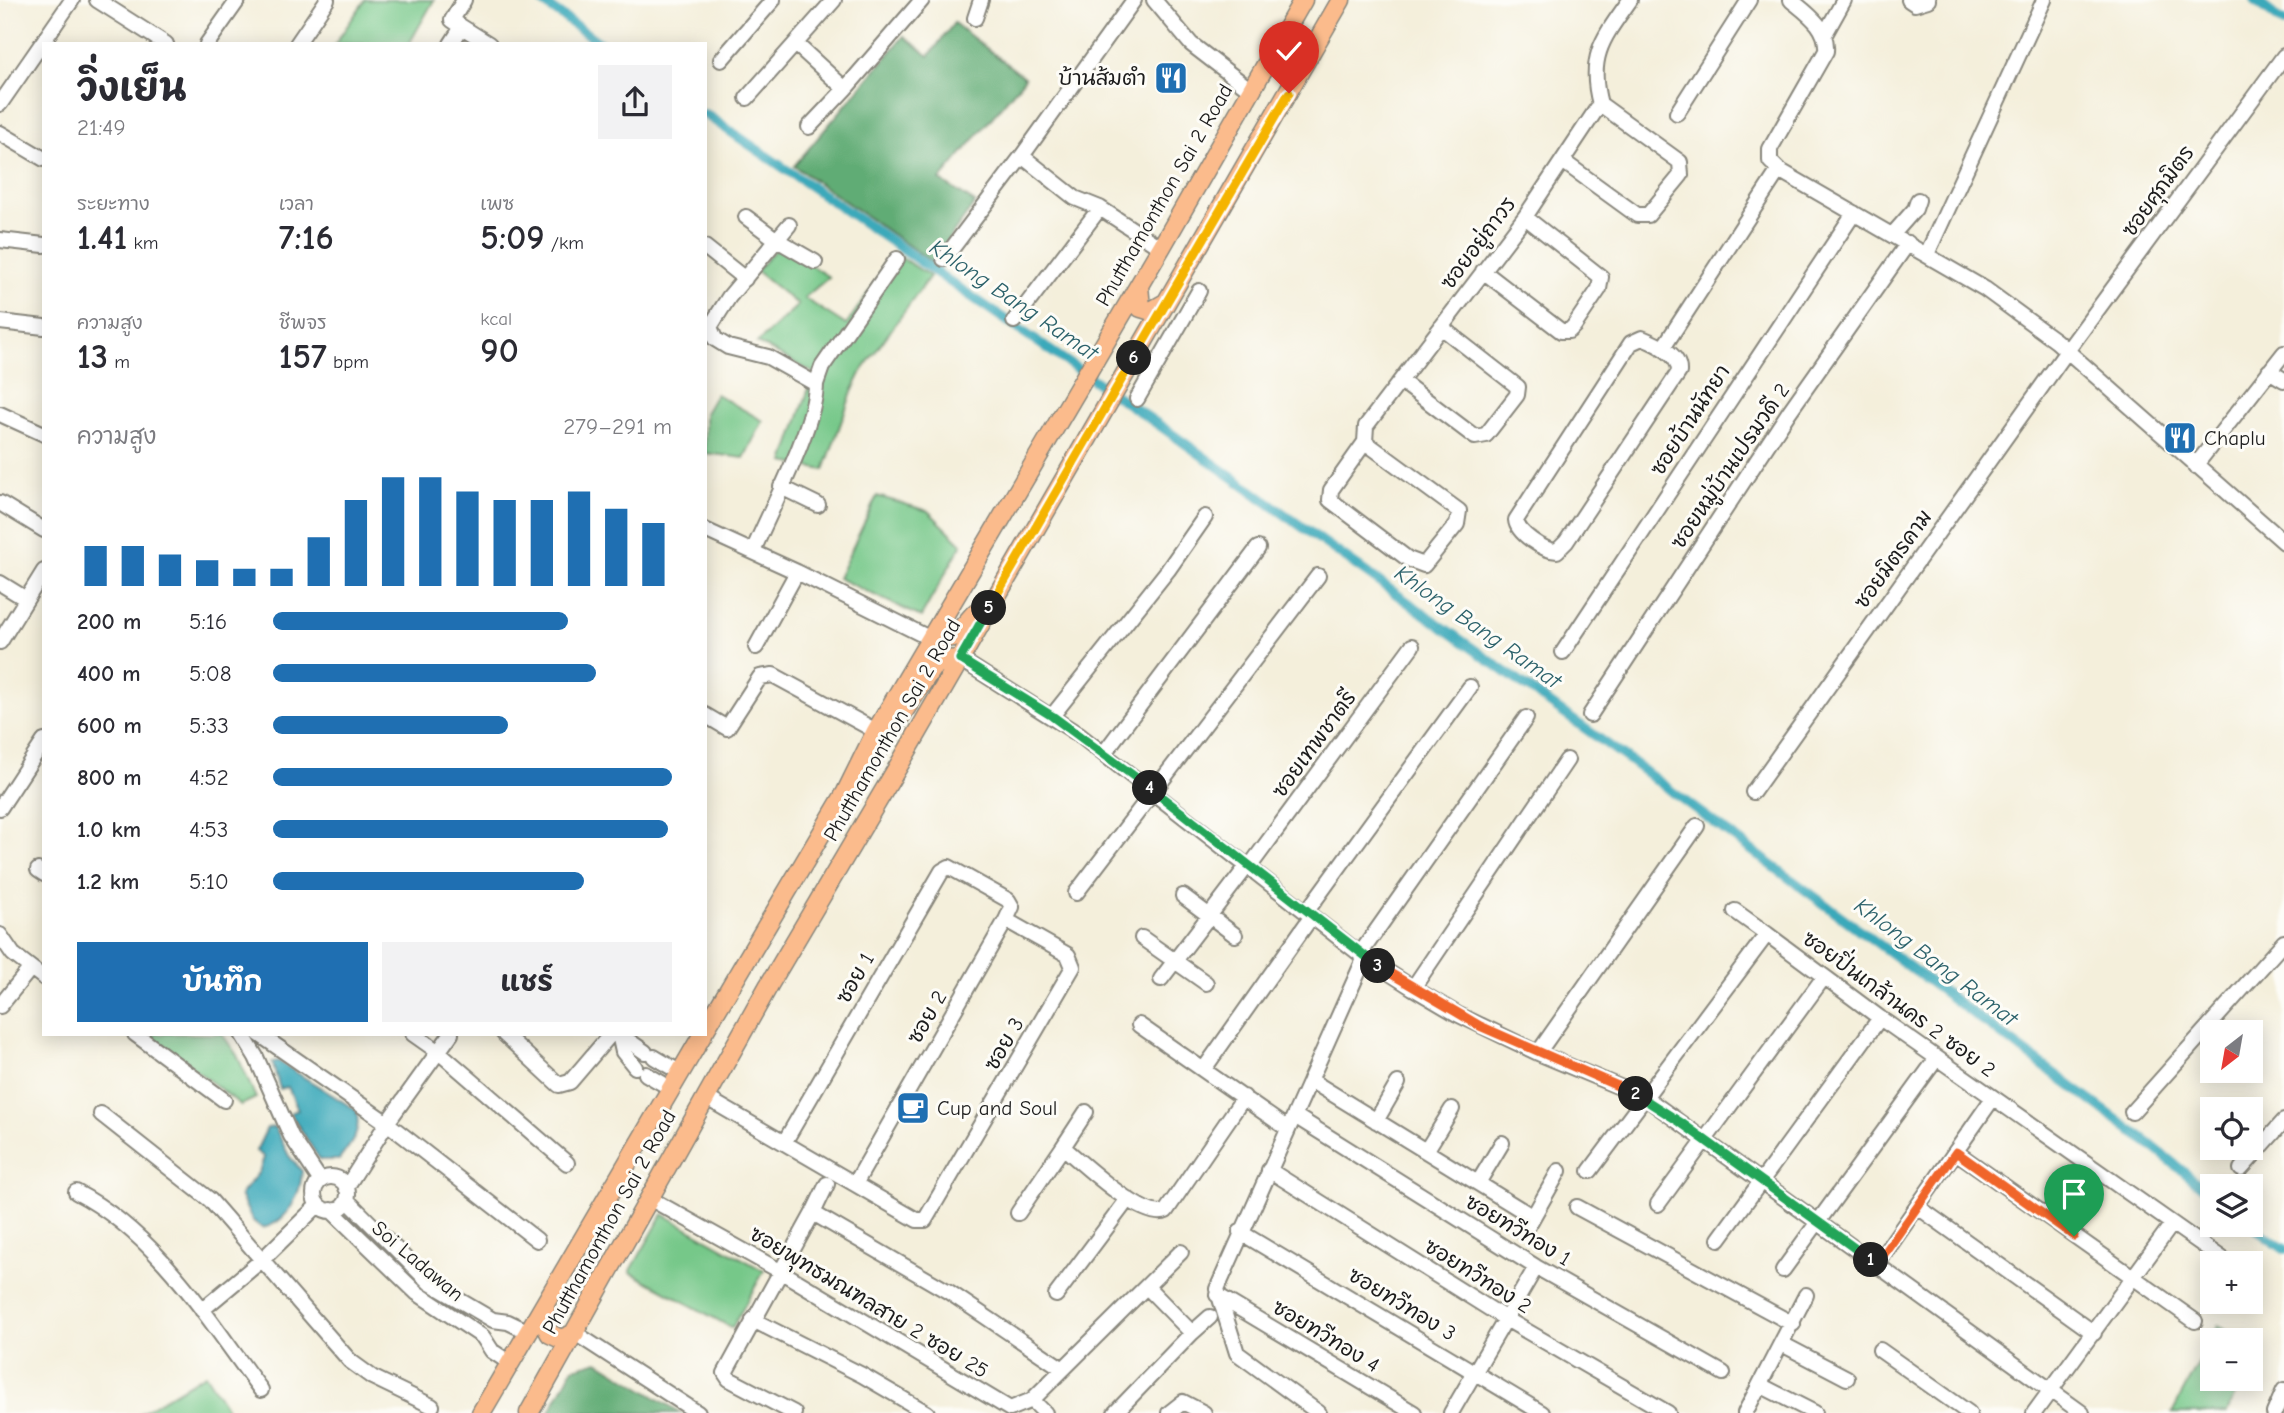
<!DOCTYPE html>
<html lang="th">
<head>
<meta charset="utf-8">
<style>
	body { margin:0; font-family:"Comic Neue","Playpen Sans Thai",sans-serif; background:#f2f2f3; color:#2b2b33; height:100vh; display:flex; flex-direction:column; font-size:26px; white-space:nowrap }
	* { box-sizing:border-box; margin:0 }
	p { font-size:23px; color:#7c7c81 }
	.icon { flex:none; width:38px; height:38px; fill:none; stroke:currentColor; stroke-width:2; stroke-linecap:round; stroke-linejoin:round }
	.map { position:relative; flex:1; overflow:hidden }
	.panel { position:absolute; left:42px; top:42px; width:665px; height:994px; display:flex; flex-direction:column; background:#fff; border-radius:0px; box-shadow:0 4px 18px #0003 }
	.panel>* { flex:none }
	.needle { width:46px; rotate:211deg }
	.fabs { position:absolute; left:2200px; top:1020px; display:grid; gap:14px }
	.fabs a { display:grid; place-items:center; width:63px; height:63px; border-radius:0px; background:#fff; box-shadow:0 4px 18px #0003; font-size:35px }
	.pin { position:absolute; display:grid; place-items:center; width:60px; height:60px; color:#fff; margin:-72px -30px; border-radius:50% 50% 50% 0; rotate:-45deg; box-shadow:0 0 7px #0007 }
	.pin .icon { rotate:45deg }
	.km { position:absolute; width:35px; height:35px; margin:-18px; border-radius:50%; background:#222; color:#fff; font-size:19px; line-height:35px; text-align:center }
	.round { display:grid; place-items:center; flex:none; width:74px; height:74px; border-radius:0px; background:#f2f2f3 }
	.head { display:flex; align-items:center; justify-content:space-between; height:119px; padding:0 35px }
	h1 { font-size:38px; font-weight:700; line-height:52px }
	.figures { display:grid; grid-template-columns:repeat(3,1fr); gap:10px; height:119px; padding:7px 35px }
	.figures div { display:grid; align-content:center }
	.figures b { font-size:35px; font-weight:700 }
	.figures small { font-size:19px; font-weight:400 }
	.figures p { font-size:19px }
	.chart { height:196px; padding:14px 35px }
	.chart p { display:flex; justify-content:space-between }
	.chart svg { width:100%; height:126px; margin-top:7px; stroke:#1f6fb2; stroke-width:6 }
	.primary-button { display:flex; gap:14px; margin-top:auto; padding:14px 35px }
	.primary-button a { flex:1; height:80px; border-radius:0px; background:#1f6fb2; color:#fff; font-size:28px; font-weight:700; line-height:80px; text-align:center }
	.primary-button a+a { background:#f2f2f3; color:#2b2b33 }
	ul { padding:0 35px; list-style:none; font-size:23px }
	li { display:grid; grid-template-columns:112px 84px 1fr; align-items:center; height:52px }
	li i { height:18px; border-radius:9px; background:#1f6fb2 }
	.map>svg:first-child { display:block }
</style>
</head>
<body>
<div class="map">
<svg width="2284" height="1413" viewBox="0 0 2284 1413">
	<rect width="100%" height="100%" fill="#fdfcf7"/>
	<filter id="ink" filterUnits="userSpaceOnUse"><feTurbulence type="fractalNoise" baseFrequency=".0143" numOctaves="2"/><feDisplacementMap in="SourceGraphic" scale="14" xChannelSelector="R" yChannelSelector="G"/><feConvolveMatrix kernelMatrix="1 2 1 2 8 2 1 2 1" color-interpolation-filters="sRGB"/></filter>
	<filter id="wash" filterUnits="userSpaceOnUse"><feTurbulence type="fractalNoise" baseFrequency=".00686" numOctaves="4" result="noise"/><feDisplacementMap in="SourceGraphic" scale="28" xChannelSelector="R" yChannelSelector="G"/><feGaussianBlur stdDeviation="1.57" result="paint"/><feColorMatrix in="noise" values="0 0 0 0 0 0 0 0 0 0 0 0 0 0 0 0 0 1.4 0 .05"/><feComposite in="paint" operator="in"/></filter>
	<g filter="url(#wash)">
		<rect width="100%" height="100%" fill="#f4efdb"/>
		<!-- green -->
		<path fill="#76c889" stroke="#497252" stroke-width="2" d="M365,0H434L409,44H335Z
			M779,245L829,277L804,298L846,325L895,254L930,276L863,369L852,392L824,470L784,462L814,373L757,343L798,305L756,271Z
			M716,394L763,421L744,458L705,453V413Z
			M877,496L928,511L962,544L921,617L838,578Z
			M149,1034H222L237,1055L256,1098L241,1105Z
			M663,1214L764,1271L732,1328L630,1272Z
			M2218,1326L2246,1340H2212V1379H2242L2227,1413H2172Z
			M205,1374L230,1413H141Z"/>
		<!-- forest -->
		<path fill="#60ac75" stroke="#3e6448" stroke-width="2" d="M954,23L1025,78L940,180L975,203L932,262L794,166L904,36L929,56Z
			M598,1361L681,1413H549L573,1368Z"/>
		<!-- water -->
		<path fill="#3ba9ba" stroke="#2c626b" stroke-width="2" d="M278,1061L356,1110C362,1133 352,1142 339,1160H320L290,1113L298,1110L288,1087L280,1089L272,1062Z
			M275,1127L289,1156L302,1171C301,1194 288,1223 262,1228L252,1220L240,1195L259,1172L264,1157L256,1151L267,1128Z"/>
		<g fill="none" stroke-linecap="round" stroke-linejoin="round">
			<!-- canal -->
			<path stroke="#3ba9ba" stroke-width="10" d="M540,0L601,44
				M2255,0L2284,23
				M705,114L1162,427L1632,762L2151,1145L2212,1195
				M2250,1225L2284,1249"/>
		</g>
	</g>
	<g filter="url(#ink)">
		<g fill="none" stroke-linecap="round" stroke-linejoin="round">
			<defs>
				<path id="minor" d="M97,0L166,44
					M1134,0L1022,156L1075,198L1100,208L1161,248
					M1154,0L1191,44L1252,91
					M1791,0C1808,14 1828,27 1826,51L1770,149V161L1779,170L1985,289L2056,341L2284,542
					M1909,0L1915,4L1928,0
					M975,18L981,0
					M462,27L452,20L464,0
					M1825,34L1844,0
					M207,44L238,0
					M297,44L327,0
					M451,44L462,27L489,44
					M797,45L845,89L922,0
					M721,60L773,0
					M747,98L834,0
					M0,104L72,0
					M1677,113L1749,0
					M809,127L845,89
					M0,133L44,159
					M1564,162L1637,215H1648L1681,175L1680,162L1600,104
					M746,217L777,240L815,262
					M1893,234L1915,209L1918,200
					M0,240L44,245
					M705,247L745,279
					M1927,254L2044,0
					M944,259L1022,156
					M1483,271L1561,331H1569L1574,326L1599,289L1601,277L1525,217
					M1014,321L1100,208
					M0,322L44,327
					M1642,338C1657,344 1680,354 1679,372L1566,542L1557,551C1544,551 1517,533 1516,520L1631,343Z
					M1663,348L1779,170
					M2269,371L2284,380
					M1401,381L1475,437L1486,435L1517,395L1518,387L1441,327
					M816,384L822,367L897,259
					M1137,399L1199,291
					M0,414L44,434
					M1365,442L1459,511L1457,524L1424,565L1408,559L1338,506L1330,500L1331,490L1365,442L1366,426L1525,217L1600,104C1587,56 1604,37 1630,0
					M2195,466L2284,353
					M781,487L818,505
					M0,503L44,530
					M705,530L797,572L931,639
					M753,551C770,511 816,424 816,384L768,357L728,347L715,339L710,327L729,297L789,225
					M0,583L26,599
					M0,642L44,571
					M756,647L797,572
					M1563,652L1854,213
					M960,659L1078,734L1360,954L1413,988L1457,1014L1538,1053L1646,1098L2082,1413
					M705,715L727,728L760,677L773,675L876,731
					M1590,715L1789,412L1908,243
					M1052,716L1168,570L1205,517
					M1104,753L1258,548
					M1753,792L2067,351L2284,56
					M0,808L44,741
					M1250,866L1412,646
					M38,870L44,874
					M1076,893L1318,576
					M1183,896L1235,935
					M1307,911L1470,687
					M1735,911L1767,934
					M0,935L13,954L44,978
					M1142,938L1206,983
					M1360,954L1526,718
					M1161,979L1248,865
					M1413,988L1567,760
					M0,1006L30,969
					M1139,1025L1288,1129
					M135,1034L224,1100
					M242,1034L256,1057L291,1136L320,1180
					M259,1034L387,1123L537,1240
					M413,1034L440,1053L567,1163
					M504,1034L559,1085L570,1082L611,1034
					M619,1034L623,1052L635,1067
					M619,1034L645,1052
					M1538,1053L1697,826
					M654,1057L681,1073
					M1204,1069L1312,916
					M646,1074L672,1089
					M1310,1080L1533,1217
					M705,1097L903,1212L917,1220H925L1073,967L1068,955L1006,920
					M2132,1112L2284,942
					M101,1114L210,1200L350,1361L372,1377L432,1406
					M1295,1116L1536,1267L1723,1373
					M1376,1121L1398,1083
					M784,1143L942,871L949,867L1008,900L1012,907L1006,920L855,1184
					M1063,1147L1086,1112
					M1426,1151L1452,1109
					M1956,1152L2195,1321
					M2241,1169L2284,1121
					M1269,1170L1506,1319L1668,1413
					M1590,1171L1767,934L1880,1018L2230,1264
					M314 1194a17 17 0 1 1 34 0a17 17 0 1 1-34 0Z
					M1478,1183L1502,1143
					M346,1188L387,1123L451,1034
					M76,1192C157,1234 208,1319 261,1390
					M649,1198L780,1271L1010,1409L1032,1400L1181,1252
					M347,1200L430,1283L493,1320L508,1322L529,1332
					M1658,1204L1824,977
					M1577,1207L1793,1324
					M1918,1207L2094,1333
					M331,1210L417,1293L483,1337L492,1351L510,1363
					M813,1213L827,1184
					M1018,1213L1063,1147C1082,1163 1144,1222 1166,1211L1244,1097
					M1240,1232L1542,1413
					M1524,1233L1559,1171
					M1719,1239L1880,1018
					M1877,1264L1993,1098
					M1783,1270L1937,1058
					M1056,1295L1128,1199
					M1217,1295L1414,1413
					M202,1310L263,1259L318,1205
					M753,1320L862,1375L927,1413
					M575,1333L698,1413
					M1192,1333L1210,1317
					M1782,1344L1847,1378
					M1880,1350L1969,1413
					M1760,1385L1815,1413
					M1032,1400L1045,1413
					M794,1413L729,1379L725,1373L813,1213L949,1292L1063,1369
					M1115,1413L1192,1333L1148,1288
					M1169,1413L1183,1402L1204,1413
					M1319,1413L1237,1353L1217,1289L1365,957
					M1451,1413L1536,1267
					M1745,1413L1806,1295
					M2034,1413L2172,1224
					M2274,1413L2284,1390"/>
				<path id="major" d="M1139,286L1141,308L1151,311L1165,303
					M931,639L954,637L975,613
					M859,780L932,668L944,660L960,659
					M705,1030L846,792L876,731L1161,248L1303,0
					M545,1308L544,1323L550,1334L561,1339L575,1333
					M481,1413L703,1034
					M529,1413L769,985L902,760L1341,0"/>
			</defs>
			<!-- minor casing -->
			<use href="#minor" stroke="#88867c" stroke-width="18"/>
			<!-- major casing -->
			<use href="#major" stroke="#88867c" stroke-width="21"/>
			<!-- minor -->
			<use href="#minor" stroke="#fff" stroke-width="14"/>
			<!-- major -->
			<use href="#major" stroke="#fbbb8c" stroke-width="18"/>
		</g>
	</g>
	<g fill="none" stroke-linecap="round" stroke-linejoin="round" filter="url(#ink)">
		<defs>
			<path id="split-1" d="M1871,1260L1877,1264L1956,1152L2074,1236"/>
			<path id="split-2" d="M1636,1094L1680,1122L1871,1260"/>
			<path id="split-3" d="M1378,966L1480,1026L1636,1094"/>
			<path id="split-4" d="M1150,788L1378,966"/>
			<path id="split-5" d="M989,608L960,659L1052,716L1150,788"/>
			<path id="split-6" d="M989,608L1134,358"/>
			<path id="split-7" d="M1134,358L1289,93"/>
		</defs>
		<!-- split-1 casing -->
		<use href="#split-1" stroke="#fff" stroke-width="14"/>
		<!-- split-2 casing -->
		<use href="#split-2" stroke="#fff" stroke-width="14"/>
		<!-- split-3 casing -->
		<use href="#split-3" stroke="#fff" stroke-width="14"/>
		<!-- split-4 casing -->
		<use href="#split-4" stroke="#fff" stroke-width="14"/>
		<!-- split-5 casing -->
		<use href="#split-5" stroke="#fff" stroke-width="14"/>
		<!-- split-6 casing -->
		<use href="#split-6" stroke="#fff" stroke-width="14"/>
		<!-- split-7 casing -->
		<use href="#split-7" stroke="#fff" stroke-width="14"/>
		<!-- split-1 -->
		<use href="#split-1" stroke="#f0652b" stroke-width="9"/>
		<!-- split-2 -->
		<use href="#split-2" stroke="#22a559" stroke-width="9"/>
		<!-- split-3 -->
		<use href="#split-3" stroke="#f0652b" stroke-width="9"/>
		<!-- split-4 -->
		<use href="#split-4" stroke="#22a559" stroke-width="9"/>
		<!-- split-5 -->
		<use href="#split-5" stroke="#22a559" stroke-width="9"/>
		<!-- split-6 -->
		<use href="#split-6" stroke="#f5b400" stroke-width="9"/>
		<!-- split-7 -->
		<use href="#split-7" stroke="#f5b400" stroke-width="9"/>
	</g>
	<!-- icons -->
	<defs>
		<symbol id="restaurant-square" viewBox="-11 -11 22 22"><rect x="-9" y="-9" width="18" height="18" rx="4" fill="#1f6fb2" stroke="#fdfcf7"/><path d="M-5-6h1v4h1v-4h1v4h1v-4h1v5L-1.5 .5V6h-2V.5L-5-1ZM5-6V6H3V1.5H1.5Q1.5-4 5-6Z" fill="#fff"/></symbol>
		<symbol id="cafe-square" viewBox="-11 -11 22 22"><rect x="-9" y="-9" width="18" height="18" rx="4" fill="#1f6fb2" stroke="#fdfcf7"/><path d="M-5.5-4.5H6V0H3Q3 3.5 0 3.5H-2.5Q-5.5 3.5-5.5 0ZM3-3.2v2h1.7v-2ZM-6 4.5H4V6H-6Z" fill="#fff"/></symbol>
	</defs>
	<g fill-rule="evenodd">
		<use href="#restaurant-square" x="1152" y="59" width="38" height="38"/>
		<use href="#restaurant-square" x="2161" y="419" width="38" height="38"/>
		<use href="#cafe-square" x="894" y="1089" width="38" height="38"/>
	</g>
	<g text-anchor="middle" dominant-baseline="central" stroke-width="6" stroke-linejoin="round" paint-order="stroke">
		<!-- poi labels -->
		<g font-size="21" fill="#1c1c1c" stroke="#fdfcf7" text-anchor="start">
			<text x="1146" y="78" text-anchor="end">บ้านส้มตำ</text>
			<text x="2204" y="438">Chaplu</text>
			<text x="937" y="1108">Cup and Soul</text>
		</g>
		<!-- street labels -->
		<g font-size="21" fill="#1c1c1c" stroke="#fdfcf7">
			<text transform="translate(2158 191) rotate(-54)">ซอยศุภมิตร</text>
			<text transform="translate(1164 195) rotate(-60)">Phutthamonthon Sai 2 Road</text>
			<text transform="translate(1478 243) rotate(-53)">ซอยอยู่ถาวร</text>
			<text transform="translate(1690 420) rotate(-57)">ซอยบ้านนัทยา</text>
			<text transform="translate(1730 466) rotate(-56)">ซอยหมู่บ้านเปรมวดี 2</text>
			<text transform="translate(1893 559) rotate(-54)">ซอยมิตรคาม</text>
			<text transform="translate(892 730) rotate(-60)">Phutthamonthon Sai 2 Road</text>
			<text transform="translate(1314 744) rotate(-54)">ซอยเทพชาตรี</text>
			<text transform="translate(855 978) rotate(-60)">ซอย 1</text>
			<text transform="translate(1899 1004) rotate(36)">ซอยปิ่นเกล้านคร 2 ซอย 2</text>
			<text transform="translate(927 1017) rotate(-60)">ซอย 2</text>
			<text transform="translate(1004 1044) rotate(-60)">ซอย 3</text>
			<text transform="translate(609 1222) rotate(-61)">Phutthamonthon Sai 2 Road</text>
			<text transform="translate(1518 1230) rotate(31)">ซอยทวีทอง 1</text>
			<text transform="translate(418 1261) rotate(40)">Soi Ladawan</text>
			<text transform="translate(1478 1276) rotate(32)">ซอยทวีทอง 2</text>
			<text transform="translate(869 1302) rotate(31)">ซอยพุทธมณฑลสาย 2 ซอย 25</text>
			<text transform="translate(1402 1304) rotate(31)">ซอยทวีทอง 3</text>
			<text transform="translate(1326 1336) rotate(31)">ซอยทวีทอง 4</text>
		</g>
		<!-- water labels -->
		<g font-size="23" font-style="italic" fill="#2c626b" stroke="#fdfcf7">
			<text transform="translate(1014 300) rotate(34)">Khlong Bang Ramat</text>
			<text transform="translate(1478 627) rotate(35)">Khlong Bang Ramat</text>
			<text transform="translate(1936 962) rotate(37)">Khlong Bang Ramat</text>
		</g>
	</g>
</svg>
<div class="fabs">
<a><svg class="needle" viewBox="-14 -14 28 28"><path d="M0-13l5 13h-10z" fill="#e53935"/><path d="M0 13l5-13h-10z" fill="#7c7c81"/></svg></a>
<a><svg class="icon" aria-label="locate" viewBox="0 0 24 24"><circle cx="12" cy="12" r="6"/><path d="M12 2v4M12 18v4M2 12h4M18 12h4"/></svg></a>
<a><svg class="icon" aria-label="layers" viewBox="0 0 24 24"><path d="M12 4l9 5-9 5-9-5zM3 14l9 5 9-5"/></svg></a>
<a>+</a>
<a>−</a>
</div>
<div class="pin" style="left:2074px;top:1236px;background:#1e9e55"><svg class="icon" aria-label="arrive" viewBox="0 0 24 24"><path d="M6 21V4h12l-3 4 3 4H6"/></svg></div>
<div class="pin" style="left:1289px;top:93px;background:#d93025"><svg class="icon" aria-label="check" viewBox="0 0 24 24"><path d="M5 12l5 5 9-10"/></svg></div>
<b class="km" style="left:1871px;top:1260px">1</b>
<b class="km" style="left:1636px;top:1094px">2</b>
<b class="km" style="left:1378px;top:966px">3</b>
<b class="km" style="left:1150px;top:788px">4</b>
<b class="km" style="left:989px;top:608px">5</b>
<b class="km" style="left:1134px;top:358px">6</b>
<section class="panel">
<div class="head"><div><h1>วิ่งเย็น</h1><p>21:49</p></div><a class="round"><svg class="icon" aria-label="share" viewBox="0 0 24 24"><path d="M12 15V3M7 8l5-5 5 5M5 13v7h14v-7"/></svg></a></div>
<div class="figures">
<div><p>ระยะทาง</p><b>1.41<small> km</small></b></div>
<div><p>เวลา</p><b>7:16</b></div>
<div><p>เพซ</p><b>5:09<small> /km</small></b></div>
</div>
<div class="figures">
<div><p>ความสูง</p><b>13<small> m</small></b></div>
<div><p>ชีพจร</p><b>157<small> bpm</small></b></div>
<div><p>kcal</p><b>90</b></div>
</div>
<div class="chart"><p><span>ความสูง</span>279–291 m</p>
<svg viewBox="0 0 160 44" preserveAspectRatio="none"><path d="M5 44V30M15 44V30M25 44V33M35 44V35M45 44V38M55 44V38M65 44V27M75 44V14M85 44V6M95 44V6M105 44V11M115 44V14M125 44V14M135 44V11M145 44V17M155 44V22"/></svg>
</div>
<ul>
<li><b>200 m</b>5:16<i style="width:74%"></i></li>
<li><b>400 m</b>5:08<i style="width:81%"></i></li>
<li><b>600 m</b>5:33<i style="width:59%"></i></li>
<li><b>800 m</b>4:52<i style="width:100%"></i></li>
<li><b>1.0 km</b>4:53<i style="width:99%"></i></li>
<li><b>1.2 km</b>5:10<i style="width:78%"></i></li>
</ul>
<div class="primary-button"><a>บันทึก</a><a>แชร์</a></div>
</section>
</div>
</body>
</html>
